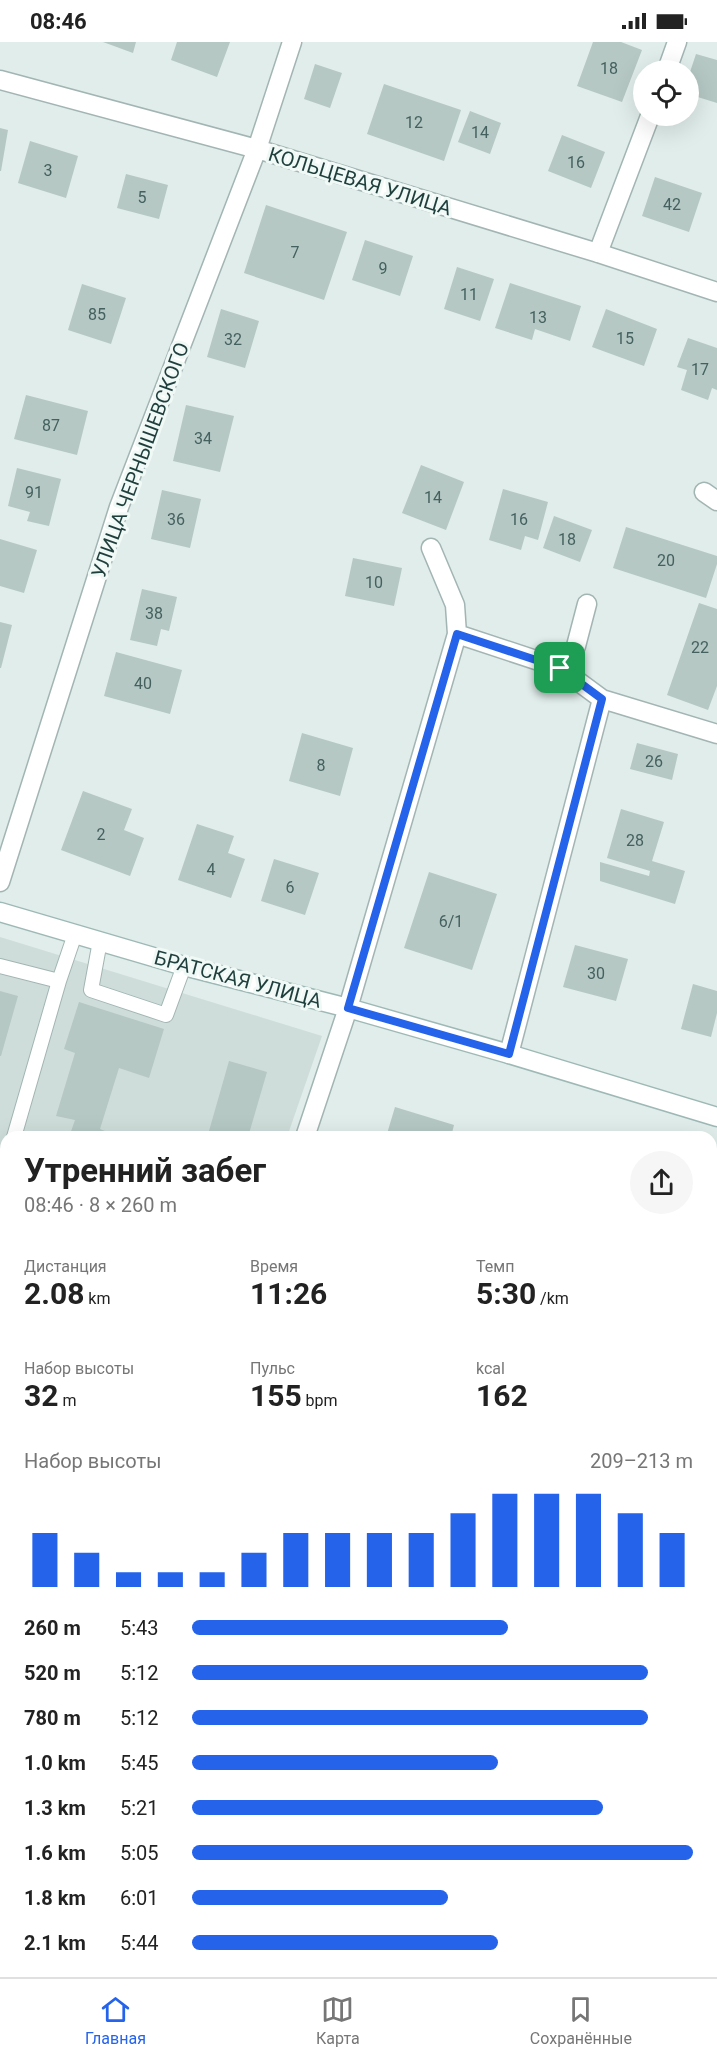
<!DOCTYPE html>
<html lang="ru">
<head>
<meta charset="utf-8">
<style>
	body { margin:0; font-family:Roboto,sans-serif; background:#f6f6f6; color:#222; height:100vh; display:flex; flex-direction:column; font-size:22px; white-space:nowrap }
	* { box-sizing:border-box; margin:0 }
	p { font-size:20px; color:#767676 }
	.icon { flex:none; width:33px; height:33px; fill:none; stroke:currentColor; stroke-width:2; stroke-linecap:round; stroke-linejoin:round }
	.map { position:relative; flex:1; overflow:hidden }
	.sheet { position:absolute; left:0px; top:1089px; width:717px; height:846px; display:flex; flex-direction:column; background:#fff; border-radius:18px 18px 0 0; box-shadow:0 6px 24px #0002 }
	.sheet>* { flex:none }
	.fabs { position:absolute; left:633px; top:18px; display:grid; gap:12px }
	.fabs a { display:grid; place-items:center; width:66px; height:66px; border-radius:50%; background:#fff; box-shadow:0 6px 24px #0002; font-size:30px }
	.pin { position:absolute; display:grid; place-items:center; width:51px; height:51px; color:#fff; margin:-26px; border-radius:12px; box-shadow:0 3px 9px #0006 }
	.round { display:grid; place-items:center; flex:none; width:63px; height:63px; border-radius:32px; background:#f6f6f6 }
	.summary { display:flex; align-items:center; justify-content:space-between; height:102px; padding:0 24px }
	h1 { font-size:33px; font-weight:700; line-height:45px }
	.metrics { display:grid; grid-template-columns:repeat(3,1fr); gap:9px; height:102px; padding:6px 24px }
	.metrics div { display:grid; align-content:center }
	.metrics b { font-size:30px; font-weight:700 }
	.metrics small { font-size:16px; font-weight:400 }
	.metrics p { font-size:16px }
	.chart { height:168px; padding:12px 24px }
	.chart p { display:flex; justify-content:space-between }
	.chart svg { width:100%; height:108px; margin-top:6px; stroke:#2563eb; stroke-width:6 }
	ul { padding:0 24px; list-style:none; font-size:20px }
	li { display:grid; grid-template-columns:96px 72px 1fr; align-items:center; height:45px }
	li i { height:15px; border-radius:8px; background:#2563eb }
	.status { display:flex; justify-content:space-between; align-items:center; height:42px; padding:0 30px; background:#fff; direction:ltr }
	.status svg { height:16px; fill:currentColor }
	.tab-bar { display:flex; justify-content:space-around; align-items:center; height:84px; border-top:2px solid #e0e0e0; background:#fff; font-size:16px; color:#767676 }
	.tab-bar a { display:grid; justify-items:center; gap:3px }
	.tab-bar .active { color:#2563eb }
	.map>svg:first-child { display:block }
</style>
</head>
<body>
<div class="status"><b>08:46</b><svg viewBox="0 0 49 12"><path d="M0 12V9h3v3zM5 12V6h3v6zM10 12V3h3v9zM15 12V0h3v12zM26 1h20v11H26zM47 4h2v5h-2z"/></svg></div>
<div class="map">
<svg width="717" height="1935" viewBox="0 0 717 1935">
	<rect width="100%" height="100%" fill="#e0edea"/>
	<!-- built -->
	<path fill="#ceddd9" d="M0,895L322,994L287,1095H6V1608L0,1606Z"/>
	<!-- building -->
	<path fill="#b5c8c4" d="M103,0H136L133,11Z
		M177,0H230L217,35L171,18Z
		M593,0H621L642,8L622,60L577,44Z
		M696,12L717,18V61L688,52V36Z
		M315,22L342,31L330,66L304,57Z
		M384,42L461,68L444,119L367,92Z
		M470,69L501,81L490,112L458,100Z
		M0,86L8,88L1,129H0Z
		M562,93L605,110L591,146L548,129Z
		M30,99L78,114L66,156L18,141Z
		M126,132L168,143L159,177L117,166Z
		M655,135L702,151L689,190L642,174Z
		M266,163L347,190L324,258L244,231Z
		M365,198L413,214L400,254L352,238Z
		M457,225L494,237L480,279L444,267Z
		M510,241L581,264L570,299L535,287L532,298L495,286Z
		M82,242L126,256L111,302L68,288Z
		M221,267L259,279L245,326L207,315Z
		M606,267L657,287L644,324L592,305Z
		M688,296L717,306V348L712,346L708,358L681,348L687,328L677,325Z
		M26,353L88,369L77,413L14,397Z
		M186,363L234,374L220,430L173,419Z
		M421,423L464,440L446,488L402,471Z
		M17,426L61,437L49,484L27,479L30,470L8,464Z
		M503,447L548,460L538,498L525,494L521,508L489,498Z
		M162,448L201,457L190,506L151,497Z
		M554,474L592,488L580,520L543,506Z
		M626,485L717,514V522L706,556L613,526Z
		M0,497L37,508L24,551L0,544Z
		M353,516L402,526L394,564L345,554Z
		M142,547L177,555L169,589L161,587L157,604L130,598Z
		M699,561L717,567V644L708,668L667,653Z
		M0,580L12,583L1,626H0Z
		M116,610L182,628L170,672L104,654Z
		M302,691L353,706L340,754L289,739Z
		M637,701L678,712L672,738L630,727Z
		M83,749L132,767L124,788L144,796L130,834L61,808Z
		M621,767L664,780L652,819L685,829L675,862L600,839V820L649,834L650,829L607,816Z
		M197,782L234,794L228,811L245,817L231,856L178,838Z
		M274,817L319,831L305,873L261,859Z
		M429,830L497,852L472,928L404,906Z
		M575,903L628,917L616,959L563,945Z
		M693,942L717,949V971L711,995L681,987Z
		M0,949L18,954L1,1014H0Z
		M79,960L164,987L149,1036L119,1026L100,1087L120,1095H69L75,1078L56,1074L75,1011L64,1007Z
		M229,1019L267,1030L248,1095H231L209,1089Z
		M395,1065L454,1083L451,1095H386Z
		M711,1163L717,1165V1220L711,1218Z
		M711,1673L717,1675V1736L711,1735Z"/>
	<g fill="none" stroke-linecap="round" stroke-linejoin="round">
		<defs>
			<path id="service" d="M100,899L91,948L166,973L184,924
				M0,924L59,939L75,892
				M14,1095L59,939
				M0,1141L6,1124"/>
			<path id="minor" d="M667,28L677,0
				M0,38L257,107L598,211L717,250
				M598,211L650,74
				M704,450L717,459
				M431,506L455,563L457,592
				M560,626L576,604L587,562
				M0,840L119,465L257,107L292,0
				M509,1012L602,657
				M305,1095L348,966L457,592L560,626L602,657L717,692
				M711,1458L717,1438
				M0,1629L6,1631
				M711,1847L717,1849
				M563,1935L564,1929"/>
			<path id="secondary" d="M0,870L184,924L348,966L509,1012L717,1075"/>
		</defs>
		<!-- service casing -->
		<use href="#service" stroke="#a2b5b3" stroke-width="16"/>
		<!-- minor casing -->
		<use href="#minor" stroke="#a2b5b3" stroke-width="21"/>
		<!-- secondary casing -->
		<use href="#secondary" stroke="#9eb9b5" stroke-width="21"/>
		<!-- service -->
		<use href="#service" stroke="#fff" stroke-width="14"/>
		<!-- minor -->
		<use href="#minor" stroke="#fff" stroke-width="18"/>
		<!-- secondary -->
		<use href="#secondary" stroke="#fff" stroke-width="18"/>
	</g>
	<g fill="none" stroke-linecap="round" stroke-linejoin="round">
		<defs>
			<path id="route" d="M457,592L560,626L602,657L509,1012L348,966Z"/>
		</defs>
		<!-- route casing -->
		<use href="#route" stroke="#fff" stroke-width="12"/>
		<!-- route -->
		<use href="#route" stroke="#2563eb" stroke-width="8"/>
	</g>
	<g text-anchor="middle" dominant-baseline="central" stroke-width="6" stroke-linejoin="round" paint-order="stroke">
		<!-- number labels -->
		<g font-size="16" fill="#44615f">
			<text x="609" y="26">18</text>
			<text x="414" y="80">12</text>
			<text x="480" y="90">14</text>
			<text x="576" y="120">16</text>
			<text x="48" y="128">3</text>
			<text x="142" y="155">5</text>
			<text x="672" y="162">42</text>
			<text x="295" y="210">7</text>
			<text x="383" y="226">9</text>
			<text x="469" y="252">11</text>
			<text x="97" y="272">85</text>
			<text x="538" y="275">13</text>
			<text x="625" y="296">15</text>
			<text x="233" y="297">32</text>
			<text x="700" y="327">17</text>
			<text x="51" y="383">87</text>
			<text x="203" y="396">34</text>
			<text x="34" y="450">91</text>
			<text x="433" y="455">14</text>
			<text x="176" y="477">36</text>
			<text x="519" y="477">16</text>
			<text x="567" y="497">18</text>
			<text x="666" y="518">20</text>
			<text x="374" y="540">10</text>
			<text x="154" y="571">38</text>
			<text x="700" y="605">22</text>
			<text x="143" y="641">40</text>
			<text x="654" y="719">26</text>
			<text x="321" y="723">8</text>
			<text x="101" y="792">2</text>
			<text x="635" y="798">28</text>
			<text x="211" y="827">4</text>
			<text x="290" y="845">6</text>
			<text x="451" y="879">6/1</text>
			<text x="596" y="931">30</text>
		</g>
		<!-- street labels -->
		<g font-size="20" fill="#1f3f3d" stroke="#f1f9f7">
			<text transform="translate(360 139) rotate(17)">КОЛЬЦЕВАЯ УЛИЦА</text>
			<text transform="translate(140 418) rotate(-70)">УЛИЦА ЧЕРНЫШЕВСКОГО</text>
			<text transform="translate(238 937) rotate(15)">БРАТСКАЯ УЛИЦА</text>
		</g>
	</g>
</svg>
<div class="fabs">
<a><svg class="icon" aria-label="locate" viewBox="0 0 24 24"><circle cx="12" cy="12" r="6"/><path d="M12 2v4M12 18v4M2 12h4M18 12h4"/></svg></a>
</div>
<div class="pin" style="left:560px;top:626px;background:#1e9e55"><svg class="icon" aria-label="arrive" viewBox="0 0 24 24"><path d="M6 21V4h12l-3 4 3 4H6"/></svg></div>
<section class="sheet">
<div class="summary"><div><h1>Утренний забег</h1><p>08:46 · 8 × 260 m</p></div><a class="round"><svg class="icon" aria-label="share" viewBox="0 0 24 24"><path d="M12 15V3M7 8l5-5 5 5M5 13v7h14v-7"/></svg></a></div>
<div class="metrics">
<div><p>Дистанция</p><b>2.08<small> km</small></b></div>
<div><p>Время</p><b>11:26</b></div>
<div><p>Темп</p><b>5:30<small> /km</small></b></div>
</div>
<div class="metrics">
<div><p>Набор высоты</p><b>32<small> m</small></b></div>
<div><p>Пульс</p><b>155<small> bpm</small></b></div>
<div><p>kcal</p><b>162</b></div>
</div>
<div class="chart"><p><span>Набор высоты</span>209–213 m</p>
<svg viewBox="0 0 160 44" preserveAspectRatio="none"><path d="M5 44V22M15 44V30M25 44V38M35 44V38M45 44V38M55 44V30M65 44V22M75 44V22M85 44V22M95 44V22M105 44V14M115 44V6M125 44V6M135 44V6M145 44V14M155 44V22"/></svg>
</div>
<ul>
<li><b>260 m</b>5:43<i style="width:63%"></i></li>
<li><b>520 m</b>5:12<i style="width:91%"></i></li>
<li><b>780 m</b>5:12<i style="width:91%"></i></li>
<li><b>1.0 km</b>5:45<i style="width:61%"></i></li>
<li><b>1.3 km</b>5:21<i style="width:82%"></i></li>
<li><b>1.6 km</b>5:05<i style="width:100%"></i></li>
<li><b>1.8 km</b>6:01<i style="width:51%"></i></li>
<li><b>2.1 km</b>5:44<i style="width:61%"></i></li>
</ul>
</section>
</div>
<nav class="tab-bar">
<a class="active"><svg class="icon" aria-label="home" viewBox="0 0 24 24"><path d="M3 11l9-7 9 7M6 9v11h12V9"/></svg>Главная</a>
<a><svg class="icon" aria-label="map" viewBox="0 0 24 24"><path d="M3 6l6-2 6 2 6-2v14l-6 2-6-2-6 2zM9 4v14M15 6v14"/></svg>Карта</a>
<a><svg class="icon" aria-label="saved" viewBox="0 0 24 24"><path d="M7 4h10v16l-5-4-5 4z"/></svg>Сохранённые</a>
</nav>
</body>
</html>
